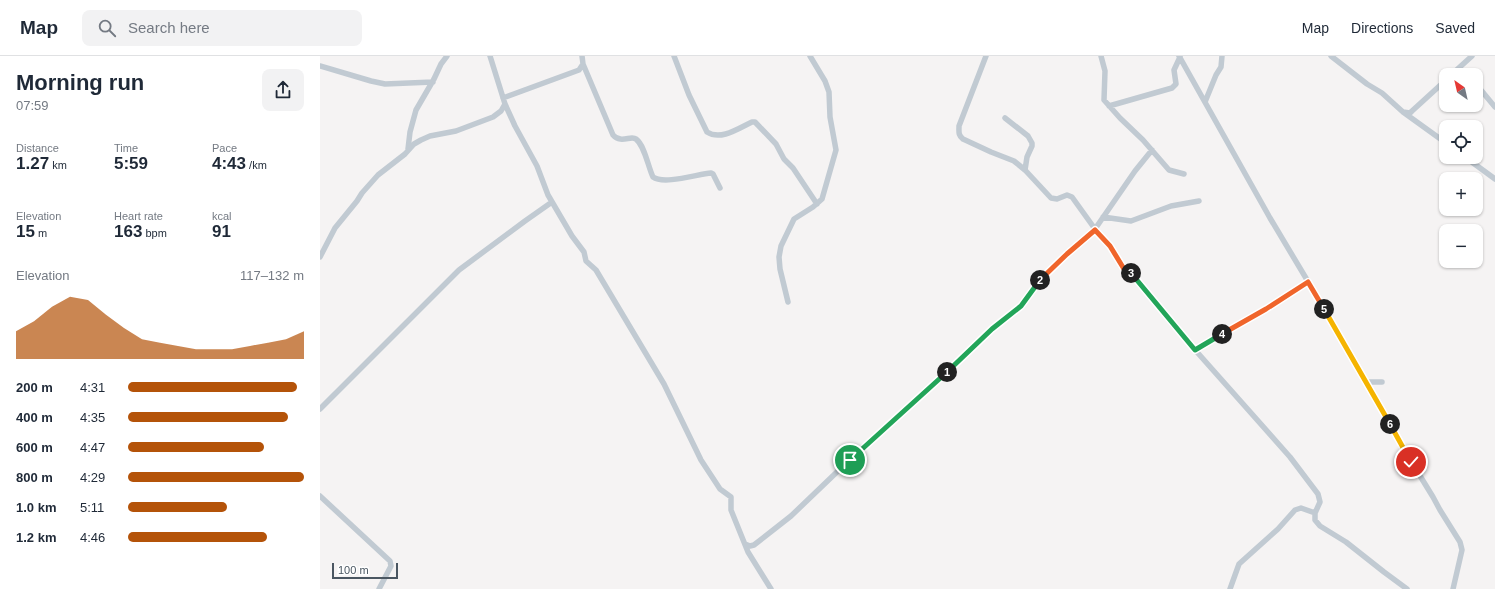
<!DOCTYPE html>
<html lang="en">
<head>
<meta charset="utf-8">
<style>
	body { margin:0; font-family:Helvetica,sans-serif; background:#f2f2f3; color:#1f2937; height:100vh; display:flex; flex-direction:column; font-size:15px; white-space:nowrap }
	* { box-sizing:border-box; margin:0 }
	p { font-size:13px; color:#747a83 }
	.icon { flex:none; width:22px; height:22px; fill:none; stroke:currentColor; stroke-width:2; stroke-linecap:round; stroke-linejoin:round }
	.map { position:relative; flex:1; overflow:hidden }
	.side { display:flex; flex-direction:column; background:#fff; width:320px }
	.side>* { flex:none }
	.needle { width:26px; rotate:326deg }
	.buttons { position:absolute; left:1119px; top:12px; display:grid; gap:8px }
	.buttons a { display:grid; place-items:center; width:44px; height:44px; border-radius:8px; background:#fff; box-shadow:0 1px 3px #0004; font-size:20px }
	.scale { position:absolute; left:12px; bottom:10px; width:66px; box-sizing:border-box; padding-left:4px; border:2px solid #4a5661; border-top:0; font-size:11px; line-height:14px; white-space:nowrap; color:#4a5661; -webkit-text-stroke:3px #fff; paint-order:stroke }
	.pin { position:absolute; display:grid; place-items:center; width:34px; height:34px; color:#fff; margin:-17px; border:2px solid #fff; border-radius:50%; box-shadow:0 1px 4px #0007 }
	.km { position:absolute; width:20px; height:20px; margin:-10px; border-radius:50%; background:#222; color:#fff; font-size:11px; line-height:20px; text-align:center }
	.round { display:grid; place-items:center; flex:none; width:42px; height:42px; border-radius:8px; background:#f2f2f3 }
	.overview { display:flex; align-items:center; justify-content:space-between; height:68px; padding:0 16px }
	h1 { font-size:22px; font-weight:600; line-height:30px }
	.figures { display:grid; grid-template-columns:repeat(3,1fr); gap:6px; height:68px; padding:4px 16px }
	.figures div { display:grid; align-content:center }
	.figures b { font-size:17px; font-weight:600 }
	.figures small { font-size:11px; font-weight:400 }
	.figures p { font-size:11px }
	.chart { height:112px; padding:8px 16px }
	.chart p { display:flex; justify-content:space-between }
	.chart svg { width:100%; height:72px; margin-top:4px; fill:#b45309; opacity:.7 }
	ul { padding:0 16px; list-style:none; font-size:13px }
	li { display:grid; grid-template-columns:64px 48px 1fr; align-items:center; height:30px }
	li i { height:10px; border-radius:5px; background:#b45309 }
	header { display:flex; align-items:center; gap:24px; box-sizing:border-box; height:56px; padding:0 20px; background:#fff; border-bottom:1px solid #e0e1e3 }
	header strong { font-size:19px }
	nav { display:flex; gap:22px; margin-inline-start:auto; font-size:14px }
	.search { width:280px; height:36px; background:#f2f2f3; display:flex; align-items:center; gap:10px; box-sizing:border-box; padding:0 14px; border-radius:8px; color:#747a83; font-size:15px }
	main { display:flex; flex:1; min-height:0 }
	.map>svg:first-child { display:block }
</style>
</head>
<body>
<header>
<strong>Map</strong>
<div class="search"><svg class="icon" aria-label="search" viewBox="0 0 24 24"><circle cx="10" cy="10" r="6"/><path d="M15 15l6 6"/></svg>Search here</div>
<nav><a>Map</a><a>Directions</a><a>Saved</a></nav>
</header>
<main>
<section class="side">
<div class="overview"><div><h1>Morning run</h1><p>07:59</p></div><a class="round"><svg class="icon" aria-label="share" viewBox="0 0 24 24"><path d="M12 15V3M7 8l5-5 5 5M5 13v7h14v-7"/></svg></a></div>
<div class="figures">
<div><p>Distance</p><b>1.27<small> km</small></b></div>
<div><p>Time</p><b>5:59</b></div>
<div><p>Pace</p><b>4:43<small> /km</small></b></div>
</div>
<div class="figures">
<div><p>Elevation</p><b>15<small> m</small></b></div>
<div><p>Heart rate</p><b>163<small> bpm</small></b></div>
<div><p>kcal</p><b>91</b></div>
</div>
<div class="chart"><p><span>Elevation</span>117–132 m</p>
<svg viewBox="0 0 160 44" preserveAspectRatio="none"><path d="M0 44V27L10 21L20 12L30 6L40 8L50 17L60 25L70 32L80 34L90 36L100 38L110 38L120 38L130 36L140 34L150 32L160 27V44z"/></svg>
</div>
<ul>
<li><b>200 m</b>4:31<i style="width:96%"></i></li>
<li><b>400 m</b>4:35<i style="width:91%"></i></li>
<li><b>600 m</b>4:47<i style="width:77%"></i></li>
<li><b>800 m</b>4:29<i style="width:100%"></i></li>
<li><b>1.0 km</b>5:11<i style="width:56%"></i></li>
<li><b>1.2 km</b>4:46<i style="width:79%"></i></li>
</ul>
</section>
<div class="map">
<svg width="1175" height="533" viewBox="0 0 1175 533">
	<rect width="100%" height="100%" fill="#f5f3f3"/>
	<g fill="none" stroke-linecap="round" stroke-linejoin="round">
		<!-- street -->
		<path stroke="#c1cad2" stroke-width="5.5" d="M170,0L185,48L195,70L217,110L228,139L252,180L264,196L266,205L276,214L344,328L381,404L400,433L411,441V454L428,496L451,533
			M354,0L369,39L387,76C401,85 419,72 432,66H435L456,88L464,103L473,112L497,148
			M666,0L639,70C639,76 638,79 643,83L671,96L694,105L705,114
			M781,0L785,15L784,44L800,62L823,84L849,114L864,118
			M859,0L950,162L1011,264L1086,397L1113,441L1120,454L1140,486L1142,494L1133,533
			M1011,0L1047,28L1062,37L1083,56L1126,87
			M263,8L293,79C301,88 311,79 316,83C325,90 328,111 333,121C344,129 378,118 391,117L393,118L400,132
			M0,10L51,25L65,28L113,26
			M1137,14L1144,15L1148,19
			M1131,19L1152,0
			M1156,28L1175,51
			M183,42L259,14L263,8L262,0
			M885,46L896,19L901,11L902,0
			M789,50L852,32L856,28L854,14L860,1
			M1083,56L1090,57L1092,55L1126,24
			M685,62L708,80L712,87V90L707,101L705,114L731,142L737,143L747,139L752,141L775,173L790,190L804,213L814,220L853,269L970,401L998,438L1000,446L995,457
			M88,93L90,76L96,54L114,23L121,8L127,0
			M1145,101L1175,123
			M783,161L811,165L851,150L879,145
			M0,201L15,172L37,145L42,137L58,119L85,98L94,88L101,84L110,80L136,75L173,61L181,55L185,48
			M468,246L460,213L459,201L461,190L474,163L493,151L502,143L516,94L510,61L509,36L505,25L490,0
			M875,294L947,253L987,226
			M1045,326H1062
			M0,353L139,214L205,165L232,146
			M0,440L70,505L71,510L59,533
			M425,488L430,490L434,489L471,460L543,391L628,315L671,273L701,250L721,223L747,198L775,173L815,115L832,94
			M910,533L919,508L958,473L975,454L981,452L995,457V464L1000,470L1026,486L1064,516L1087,533"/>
	</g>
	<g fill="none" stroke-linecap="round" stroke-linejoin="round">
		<defs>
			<path id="split-1" d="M530,404L627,316"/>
			<path id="split-2" d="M627,316L672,273L701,250L720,224"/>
			<path id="split-3" d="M720,224L747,198L775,174L790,190L804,213L811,217"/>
			<path id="split-4" d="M811,217L875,294L902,278"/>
			<path id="split-5" d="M902,278L946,253L988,226L1004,253"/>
			<path id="split-6" d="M1004,253L1070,368"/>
			<path id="split-7" d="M1070,368L1091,406"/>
		</defs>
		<!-- split-1 casing -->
		<use href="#split-1" stroke="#fff" stroke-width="8"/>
		<!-- split-2 casing -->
		<use href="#split-2" stroke="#fff" stroke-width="8"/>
		<!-- split-3 casing -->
		<use href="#split-3" stroke="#fff" stroke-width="8"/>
		<!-- split-4 casing -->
		<use href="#split-4" stroke="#fff" stroke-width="8"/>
		<!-- split-5 casing -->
		<use href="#split-5" stroke="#fff" stroke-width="8"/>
		<!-- split-6 casing -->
		<use href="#split-6" stroke="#fff" stroke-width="8"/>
		<!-- split-7 casing -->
		<use href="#split-7" stroke="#fff" stroke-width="8"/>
		<!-- split-1 -->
		<use href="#split-1" stroke="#22a559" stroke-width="5"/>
		<!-- split-2 -->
		<use href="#split-2" stroke="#22a559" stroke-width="5"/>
		<!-- split-3 -->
		<use href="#split-3" stroke="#f0652b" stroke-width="5"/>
		<!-- split-4 -->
		<use href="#split-4" stroke="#22a559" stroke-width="5"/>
		<!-- split-5 -->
		<use href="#split-5" stroke="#f0652b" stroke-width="5"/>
		<!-- split-6 -->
		<use href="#split-6" stroke="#f5b400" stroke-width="5"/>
		<!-- split-7 -->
		<use href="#split-7" stroke="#f5b400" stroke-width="5"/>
	</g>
</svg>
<div class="buttons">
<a><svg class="needle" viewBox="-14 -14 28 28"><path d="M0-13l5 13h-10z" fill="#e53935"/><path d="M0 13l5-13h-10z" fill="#747a83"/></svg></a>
<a><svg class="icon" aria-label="locate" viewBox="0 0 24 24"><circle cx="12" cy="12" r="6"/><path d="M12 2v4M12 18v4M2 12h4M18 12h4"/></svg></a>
<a>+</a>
<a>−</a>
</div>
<div class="scale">100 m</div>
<div class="pin" style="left:530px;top:404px;background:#1e9e55"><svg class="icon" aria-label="arrive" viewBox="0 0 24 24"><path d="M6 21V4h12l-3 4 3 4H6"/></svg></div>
<div class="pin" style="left:1091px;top:406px;background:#d93025"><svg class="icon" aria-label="check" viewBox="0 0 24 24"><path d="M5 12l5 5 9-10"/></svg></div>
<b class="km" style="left:627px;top:316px">1</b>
<b class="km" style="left:720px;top:224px">2</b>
<b class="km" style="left:811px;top:217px">3</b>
<b class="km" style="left:902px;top:278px">4</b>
<b class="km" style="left:1004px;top:253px">5</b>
<b class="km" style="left:1070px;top:368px">6</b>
</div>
</main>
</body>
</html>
